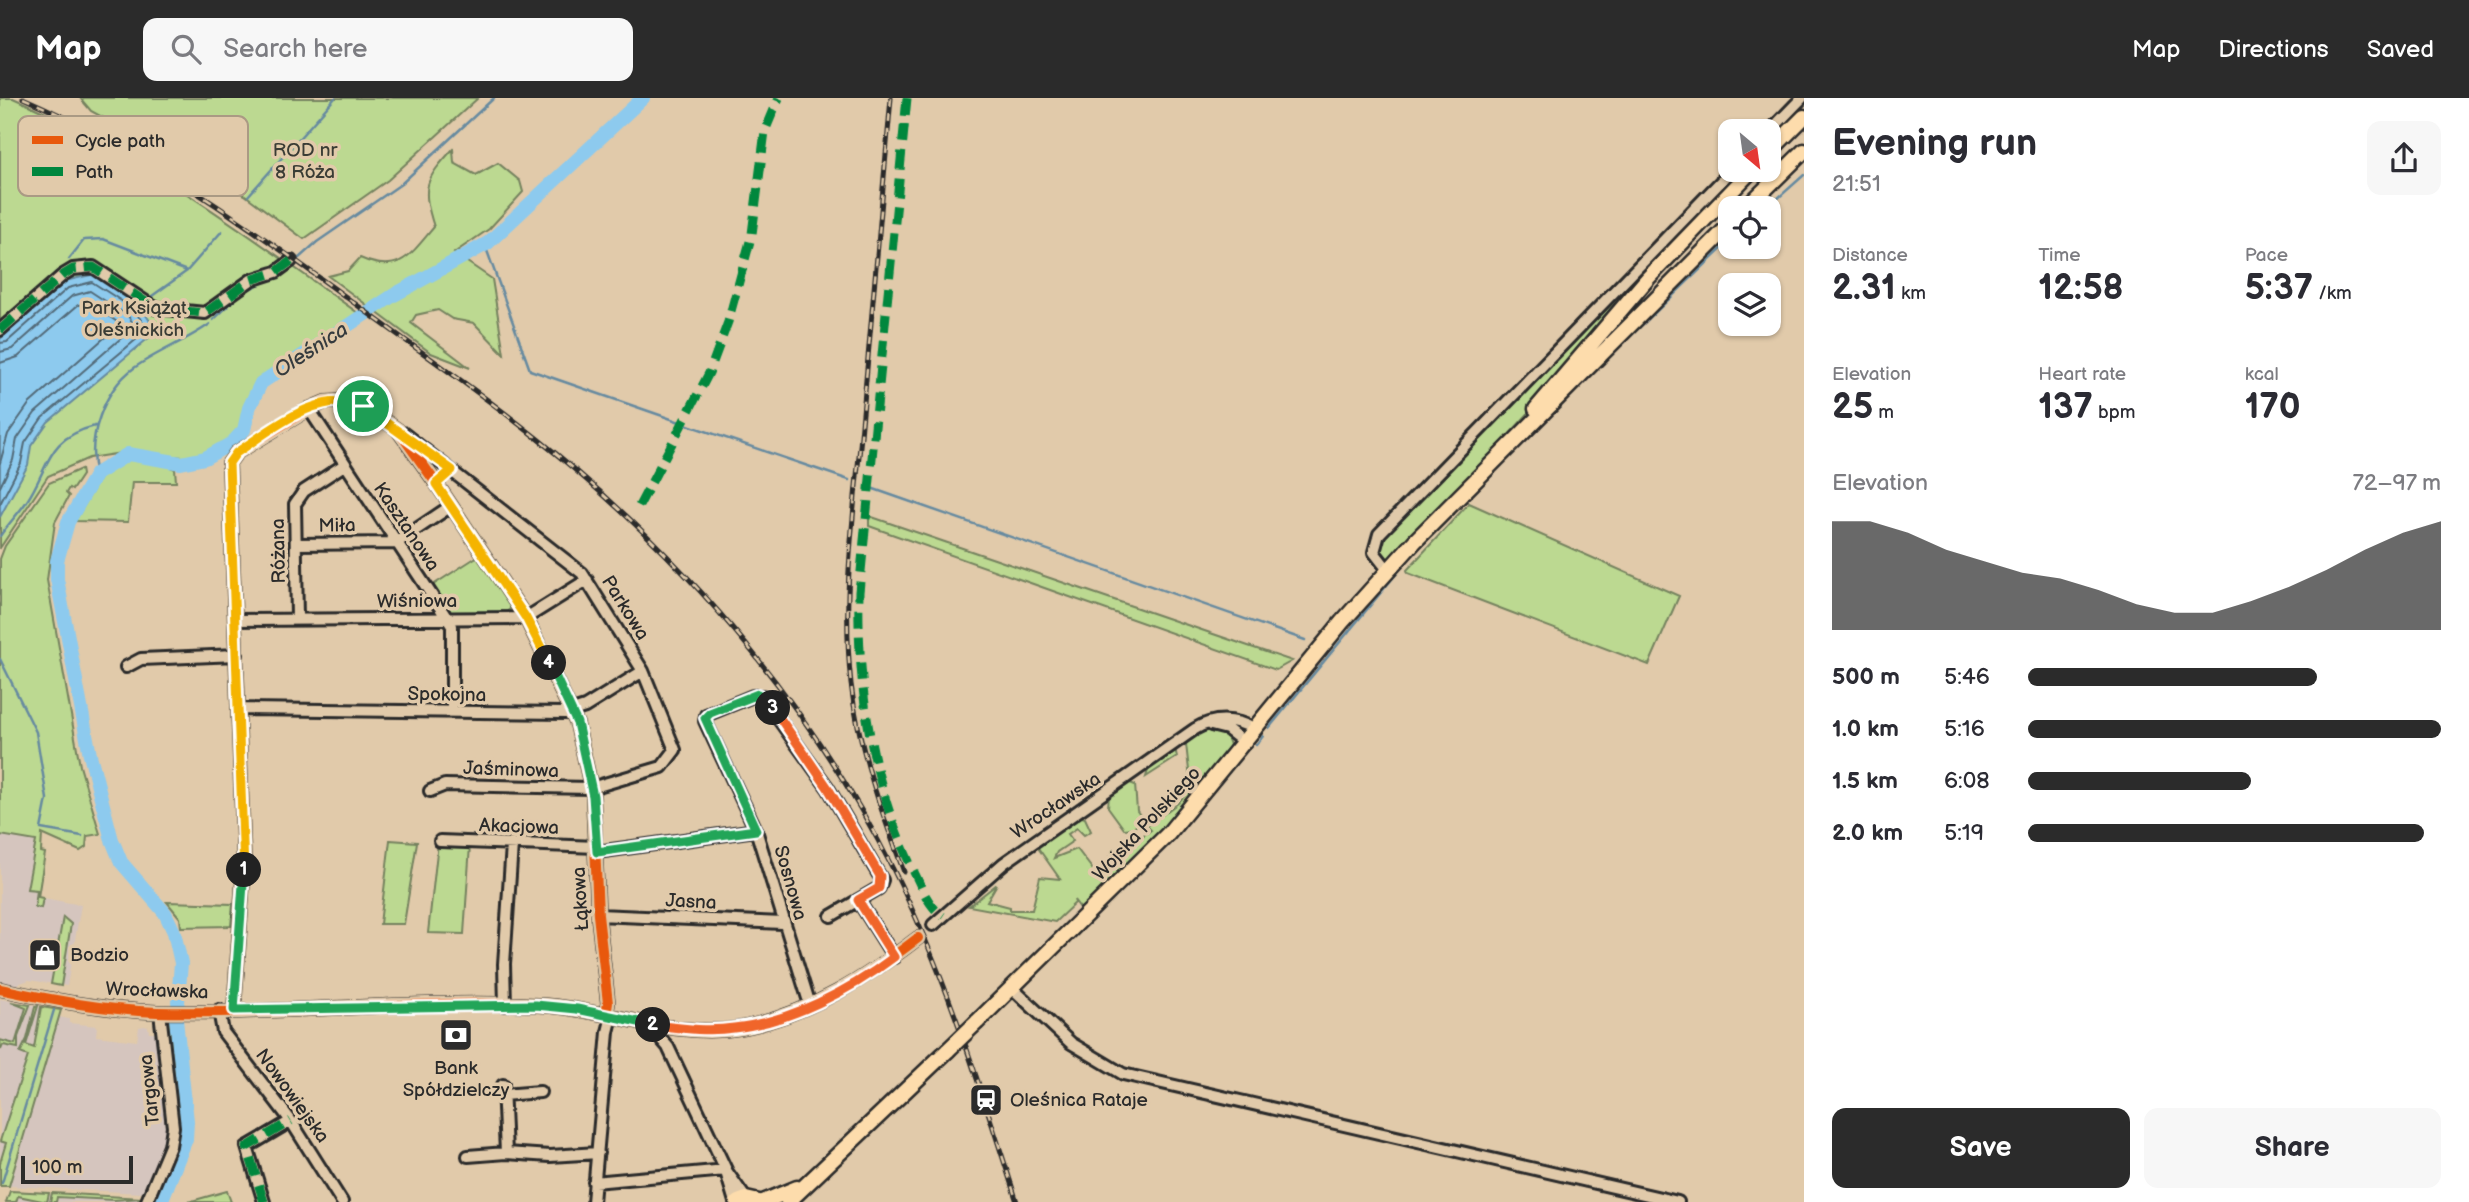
<!DOCTYPE html>
<html lang="en">
<head>
<meta charset="utf-8">
<style>
	body { margin:0; font-family:"Balsamiq Sans",sans-serif; background:#f7f7f7; color:#2b2b33; height:100vh; display:flex; flex-direction:column; font-size:26px; white-space:nowrap }
	* { box-sizing:border-box; margin:0 }
	p { font-size:23px; color:#7c7c81 }
	.icon { flex:none; width:38px; height:38px; fill:none; stroke:currentColor; stroke-width:2; stroke-linecap:round; stroke-linejoin:round }
	.map { position:relative; flex:1; overflow:hidden }
	.panel { display:flex; flex-direction:column; background:#fff; width:665px }
	.panel>* { flex:none }
	.needle { width:46px; rotate:151deg }
	.controls { position:absolute; left:1718px; top:21px; display:grid; gap:14px }
	.controls a { display:grid; place-items:center; width:63px; height:63px; border-radius:14px; background:#fff; box-shadow:0 2px 5px #0004; font-size:35px }
	.scale { position:absolute; left:21px; bottom:18px; width:112px; box-sizing:border-box; padding-left:7px; border:4px solid #2b2b2b; border-top:0; font-size:19px; line-height:24px; white-space:nowrap; color:#2b2b2b; -webkit-text-stroke:5px #e1caaa; paint-order:stroke }
	.pin { position:absolute; display:grid; place-items:center; width:60px; height:60px; color:#fff; margin:-30px; border:4px solid #fff; border-radius:50%; box-shadow:0 2px 7px #0007 }
	.km { position:absolute; width:35px; height:35px; margin:-18px; border-radius:50%; background:#222; color:#fff; font-size:19px; line-height:35px; text-align:center }
	.round { display:grid; place-items:center; flex:none; width:74px; height:74px; border-radius:14px; background:#f7f7f7 }
	.summary { display:flex; align-items:center; justify-content:space-between; height:119px; padding:0 28px }
	h1 { font-size:38px; font-weight:700; line-height:52px }
	.stats { display:grid; grid-template-columns:repeat(3,1fr); gap:10px; height:119px; padding:7px 28px }
	.stats div { display:grid; align-content:center }
	.stats b { font-size:35px; font-weight:700 }
	.stats small { font-size:19px; font-weight:400 }
	.stats p { font-size:19px }
	.chart { height:196px; padding:14px 28px }
	.chart p { display:flex; justify-content:space-between }
	.chart svg { width:100%; height:126px; margin-top:7px; fill:#2b2b2b; opacity:.7 }
	.primary-button { display:flex; gap:14px; margin-top:auto; padding:14px 28px }
	.primary-button a { flex:1; height:80px; border-radius:14px; background:#2b2b2b; color:#fff; font-size:28px; font-weight:700; line-height:80px; text-align:center }
	.primary-button a+a { background:#f7f7f7; color:#2b2b33 }
	ul { padding:0 28px; list-style:none; font-size:23px }
	li { display:grid; grid-template-columns:112px 84px 1fr; align-items:center; height:52px }
	li i { height:18px; border-radius:9px; background:#2b2b2b }
	header { display:flex; align-items:center; gap:42px; box-sizing:border-box; height:98px; padding:0 35px; background:#2b2b2b; color:#fff }
	header strong { font-size:33px }
	nav { display:flex; gap:38px; margin-inline-start:auto; font-size:24px }
	.search { width:490px; height:63px; background:#f7f7f7; display:flex; align-items:center; gap:18px; box-sizing:border-box; padding:0 24px; border-radius:14px; color:#7c7c81; font-size:26px }
	main { display:flex; flex:1; min-height:0 }
	.map>svg:first-child { display:block }
</style>
</head>
<body>
<header>
<strong>Map</strong>
<div class="search"><svg class="icon" aria-label="search" viewBox="0 0 24 24"><circle cx="10" cy="10" r="6"/><path d="M15 15l6 6"/></svg>Search here</div>
<nav><a>Map</a><a>Directions</a><a>Saved</a></nav>
</header>
<main>
<div class="map">
<svg width="1804" height="1104" viewBox="0 0 1804 1104">
	<rect width="100%" height="100%" fill="#e1caaa"/>
	<filter id="ink" filterUnits="userSpaceOnUse"><feTurbulence type="fractalNoise" baseFrequency=".0143" numOctaves="2"/><feDisplacementMap in="SourceGraphic" scale="14" xChannelSelector="R" yChannelSelector="G"/><feConvolveMatrix kernelMatrix="1 2 1 2 8 2 1 2 1" color-interpolation-filters="sRGB"/></filter>
	<g filter="url(#ink)">
		<!-- built -->
		<path fill="#d5c5be" d="M0,731L42,735L38,799L81,807L67,888L29,882L15,887L0,884Z
			M0,901L50,910L0,1065Z
			M59,919L69,921V925L97,928L96,938L137,943L139,929L144,928L148,929L149,935H155L167,1035L142,1095L9,1088Z
			M10,1094L113,1100L142,1101L140,1104H6Z"/>
		<!-- green -->
		<path fill="#bcd991" stroke="#74825e" stroke-width="2" d="M0,0H13C139,55 247,136 358,215L256,283L239,333L215,351L194,360L128,354L89,360L48,378L0,450Z
			M80,0H478L388,82L304,141L245,97L91,13Z
			M453,51L454,65L476,77L498,65L520,83L523,94L489,131L454,155L492,181L504,256L474,225L452,221L438,212L416,217L411,225L470,270L431,255L328,178L348,173L360,160C398,177 410,158 434,129C421,88 425,82 453,51Z
			M1735,72H1747C1629,202 1514,335 1392,461L1385,463L1379,457L1378,444Z
			M128,361C145,361 160,364 175,371L176,384H132L128,424L75,423L103,375Z
			M81,371L82,377L72,392L69,390L66,395L69,398L55,424L47,482L80,668L100,736L87,738L86,749L80,753L42,736L41,754L45,755L38,799L43,800L41,810L35,809L37,792L27,791L36,743L0,737V461L5,448L49,385Z
			M1469,405L1679,498L1649,567L1408,475L1407,472Z
			M869,418L1292,563L1276,572L869,428Z
			M478,458L511,506L510,511L504,516L449,515L430,489Z
			M1208,630L1226,636L1230,647L1226,656L1137,761L1083,814L1074,802L1075,805L1055,824L969,808L997,786L987,803L1010,809V812H1032L1040,779L1060,781L1036,747L1079,718L1085,720L1091,733L1084,737L1077,730L1068,736L1073,743L1057,754L1054,760L1077,751L1093,772L1109,762L1114,751L1117,755L1151,732L1147,728L1178,705L1191,690L1186,646L1192,638Z
			M1175,650L1177,659L1146,679L1149,669Z
			M1128,684L1135,687L1137,713L1142,720L1134,730L1124,731L1108,709L1109,698Z
			M390,742L417,744L404,826H380Z
			M438,745L470,747L464,836L428,835Z
			M167,804L233,806L231,828L181,829L180,820Z
			M63,819L71,826L61,888L51,886Z
			M11,904L30,907L18,939V950L3,947L1,952L0,942L15,946L26,910Z
			M38,908L26,947L34,950L41,909L61,912L9,1088H0V1065L6,1045L0,1043L28,958L20,955L27,941L35,909Z
			M174,922L185,1022L183,1039L158,1104H152L176,1047L179,1031L166,924Z
			M10,1093L49,1095L47,1104L18,1098L16,1104H6Z
			M227,1093L231,1104H188Z
			M52,1095L142,1100L114,1102L57,1099L56,1104H50Z"/>
		<!-- water -->
		<path fill="#8dcaee" stroke="#668aa0" stroke-width="2" d="M95,176L139,206L153,228L151,238L48,324L31,348L28,367L0,419V241L65,183Z"/>
		<g fill="none" stroke-linecap="round" stroke-linejoin="round">
			<!-- shore -->
			<path stroke="#526b79" stroke-width="2" d="M0,245L7,244L68,190L92,184L134,211L146,230L144,235L42,320L25,345L21,365L0,406
				M0,254L12,251L72,198L90,193L128,218L135,228L35,315L17,341L13,362L0,389
				M0,265L18,259L78,207L90,205L120,226L29,306L8,336L0,365"/>
			<!-- stream -->
			<path stroke="#668aa0" stroke-width="2.5" d="M248,98L335,0
				M1767,110L1804,77
				M485,147L530,272L680,324
				M299,160L317,144L401,86L494,0
				M69,161L84,142L103,141L187,173
				M47,184L56,174
				M152,198L187,173L222,133
				M27,201L34,196
				M213,222L243,194L287,173
				M1599,268L1731,142
				M1540,277L1566,250
				M685,326L849,382
				M96,376C86,340 104,292 134,270C158,253 186,243 210,226
				M871,390L1305,542
				M0,438C8,426 19,415 27,403C50,368 46,340 95,328
				M1404,466L1429,439
				M0,561L36,634L47,701L41,731L82,738
				M1269,630L1397,475
				M1256,647L1263,638
				M2,1085L54,912"/>
			<!-- river -->
			<path stroke="#8dcaee" stroke-width="14" d="M178,904L181,865L174,834L165,815L121,764L112,742L90,657L57,481V463L68,424L96,376L128,356L181,365L205,360L232,345L244,332L249,310L261,285L394,197L488,145L643,0
				M161,1104L186,1041L187,1023L176,922"/>
			<defs>
				<path id="minor" d="M1769,34L1802,0
					M0,232L63,177L73,171L93,169L155,210L205,215L251,182L276,174L291,163
					M309,311L452,528V614
					M403,335L582,475L643,573L675,652L662,669L591,690L445,687L430,693
					M297,446L396,445L451,408
					M1388,472L1374,454L1379,436L1732,72
					M297,520L295,406L304,393L344,367
					M235,522L526,520L587,482
					M126,569L141,561L237,557
					M238,611L566,615L585,609L643,573
					M1211,627L1227,631L1245,645
					M440,743L597,749
					M597,754L756,732
					M858,802L894,859
					M598,817L782,825
					M933,827L1004,765L1195,631C1215,619 1235,620 1256,632
					M1012,890L1071,945L1123,976L1678,1104
					M0,891C52,902 104,912 157,914C283,917 411,901 537,907C607,910 675,943 746,929C811,915 866,880 918,840
					M505,907L504,866L512,747
					M810,907L756,732L705,623L706,617L753,598H762L828,690L882,782L879,790L831,818
					M219,912L223,934L291,1023L342,1104
					M234,912L244,768L229,365L236,355L309,311L325,304L346,303L363,308L398,332L436,385L526,520L577,626L593,698L598,817L608,905L606,917
					M649,927L668,949L727,1074L746,1101
					M503,987L506,1055L550,1058L598,1055
					M503,997L540,994
					M468,1058L506,1055
					M727,1077L735,1104
					M594,1084L726,1072
					M147,1103L170,1048L173,1029L160,914
					M264,1104L247,1049L291,1023
					M593,1104L608,934L612,918"/>
				<path id="major" d="M1769,54L1804,19
					M1746,110L1804,53
					M1536,311L1648,180L1752,72
					M977,924L1168,736L1342,524L1415,443L1731,126
					M738,1104L746,1101L759,1104
					M763,1104L797,1090
					M788,1104L948,952"/>
			</defs>
			<!-- minor casing -->
			<use href="#minor" stroke="#2b2b2b" stroke-width="16"/>
			<!-- major casing -->
			<use href="#major" stroke="#2b2b2b" stroke-width="19"/>
			<!-- minor -->
			<use href="#minor" stroke="#e1caaa" stroke-width="10"/>
			<!-- major -->
			<use href="#major" stroke="#fddcac" stroke-width="14"/>
			<defs>
				<path id="rail" d="M23,0C152,56 263,138 376,221C442,269 510,316 573,370C703,481 816,618 893,771C946,877 981,992 1017,1104
					M891,0C881,113 871,225 861,338C853,420 842,503 851,586C859,652 881,713 904,774"/>
			</defs>
			<!-- rail casing -->
			<use href="#rail" stroke="#2b2b2b" stroke-width="5"/>
			<!-- rail -->
			<use href="#rail" stroke="#e1caaa" stroke-width="2.5" stroke-dasharray="8" stroke-linecap="butt"/>
			<defs>
				<path id="major-bridge" d="M948,952L977,924"/>
			</defs>
			<!-- major-bridge casing -->
			<use href="#major-bridge" stroke="#2b2b2b" stroke-width="19" stroke-linecap="butt"/>
			<!-- major-bridge -->
			<use href="#major-bridge" stroke="#fddcac" stroke-width="14"/>
			<!-- quiet -->
			<path stroke="#00873e" stroke-width="9" stroke-dasharray="18 9" stroke-linecap="butt" d="M907,0L859,494C857,590 872,688 914,774C922,790 928,808 943,818
				M0,232L63,177L73,171L93,169L155,210L205,215L251,182L276,174L291,163
				M639,408L709,275L728,224L752,136L765,33L779,0
				M264,1104L247,1049L291,1023"/>
			<defs>
				<path id="cycleway" d="M0,891C52,902 104,912 157,914C283,917 411,901 537,907C607,910 675,943 746,929C811,915 866,880 918,840
					M234,912L244,768L229,365L236,355L309,311L325,304L346,303L363,308L398,332L436,385L526,520L577,626L593,698L598,817L608,905L606,917"/>
			</defs>
			<!-- cycleway casing -->
			<use href="#cycleway" stroke="#e1caaa" stroke-width="15"/>
			<!-- cycleway -->
			<use href="#cycleway" stroke="#e8590c" stroke-width="10"/>
		</g>
	</g>
	<g fill="none" stroke-linecap="round" stroke-linejoin="round" filter="url(#ink)">
		<defs>
			<path id="split-1" d="M244,772L229,365L236,355C271,332 320,290 363,308"/>
			<path id="split-2" d="M244,772L234,912L536,907L577,911L653,927"/>
			<path id="split-3" d="M653,927C680,930 707,934 734,930C790,924 849,893 894,859L858,802L879,790L880,778L828,690L773,610"/>
			<path id="split-4" d="M549,565L577,625L593,698L597,754L756,732L705,620L710,615L758,596L766,601L773,610"/>
			<path id="split-5" d="M363,308L452,372L436,386L526,520L549,565"/>
		</defs>
		<!-- split-1 casing -->
		<use href="#split-1" stroke="#fff" stroke-width="14"/>
		<!-- split-2 casing -->
		<use href="#split-2" stroke="#fff" stroke-width="14"/>
		<!-- split-3 casing -->
		<use href="#split-3" stroke="#fff" stroke-width="14"/>
		<!-- split-4 casing -->
		<use href="#split-4" stroke="#fff" stroke-width="14"/>
		<!-- split-5 casing -->
		<use href="#split-5" stroke="#fff" stroke-width="14"/>
		<!-- split-1 -->
		<use href="#split-1" stroke="#f5b400" stroke-width="9"/>
		<!-- split-2 -->
		<use href="#split-2" stroke="#22a559" stroke-width="9"/>
		<!-- split-3 -->
		<use href="#split-3" stroke="#f0652b" stroke-width="9"/>
		<!-- split-4 -->
		<use href="#split-4" stroke="#22a559" stroke-width="9"/>
		<!-- split-5 -->
		<use href="#split-5" stroke="#f5b400" stroke-width="9"/>
	</g>
	<!-- icons -->
	<defs>
		<symbol id="shop-square" viewBox="-11 -11 22 22"><rect x="-9" y="-9" width="18" height="18" rx="4" fill="#2b2b2b" stroke="#e1caaa"/><path d="M-5-2.5h2.3a2.7 3.5 0 0 1 5.4 0H5L5.5 6h-11ZM-1.5-2.5h3a1.5 2.3 0 0 0-3 0Z" fill="#fff"/></symbol>
		<symbol id="bank-square" viewBox="-11 -11 22 22"><rect x="-9" y="-9" width="18" height="18" rx="4" fill="#2b2b2b" stroke="#e1caaa"/><path d="M-6-4H6V4H-6ZM0-2.3a2.3 2.3 0 1 0 0 4.6a2.3 2.3 0 1 0 0-4.6Z" fill="#fff"/></symbol>
		<symbol id="station-square" viewBox="-11 -11 22 22"><rect x="-9" y="-9" width="18" height="18" rx="4" fill="#2b2b2b" stroke="#e1caaa"/><path d="M-3-6H3Q5-6 5-4V2Q5 4 3 4L4.5 6H3L1.5 4h-3L-3 6H-4.5L-3 4Q-5 4-5 2V-4Q-5-6-3-6ZM-3.5-4v3h7v-3ZM-3.5 1v1.5H-2V1ZM2 1v1.5H3.5V1Z" fill="#fff"/></symbol>
	</defs>
	<g fill-rule="evenodd">
		<use href="#shop-square" x="26" y="838" width="38" height="38"/>
		<use href="#bank-square" x="437" y="918" width="38" height="38"/>
		<use href="#station-square" x="967" y="983" width="38" height="38"/>
	</g>
	<g text-anchor="middle" dominant-baseline="central" stroke-width="7" stroke-linejoin="round" paint-order="stroke">
		<!-- park labels -->
		<g font-size="19" fill="#3a3c35" stroke="#e1caaa">
			<text x="305" y="52">ROD nr<tspan x="305" dy="22">8 Róża</tspan></text>
			<text x="134" y="210">Park Książąt<tspan x="134" dy="22">Oleśnickich</tspan></text>
		</g>
		<!-- street labels -->
		<g font-size="19" fill="#2b2b2b" stroke="#e1caaa">
			<text transform="translate(337 428) rotate(-1)">Miła</text>
			<text transform="translate(406 429) rotate(56)">Kasztanowa</text>
			<text transform="translate(279 453) rotate(-91)">Różana</text>
			<text x="417" y="503">Wiśniowa</text>
			<text transform="translate(625 510) rotate(58)">Parkowa</text>
			<text transform="translate(447 597) rotate(1)">Spokojna</text>
			<text transform="translate(511 672) rotate(2)">Jaśminowa</text>
			<text transform="translate(1056 708) rotate(-34)">Wrocławska</text>
			<text transform="translate(1147 726) rotate(-47)">Wojska Polskiego</text>
			<text transform="translate(519 729) rotate(2)">Akacjowa</text>
			<text transform="translate(790 785) rotate(74)">Sosnowa</text>
			<text transform="translate(581 801) rotate(-93)">Łąkowa</text>
			<text transform="translate(691 804) rotate(3)">Jasna</text>
			<text transform="translate(157 893) rotate(2)">Wrocławska</text>
			<text transform="translate(150 992) rotate(-96)">Targowa</text>
			<text transform="translate(292 998) rotate(54)">Nowowiejska</text>
		</g>
		<!-- poi labels -->
		<g font-size="19" fill="#2b2b2b" stroke="#e1caaa" text-anchor="start">
			<text x="70" y="857">Bodzio</text>
			<text x="456" y="970" text-anchor="middle">Bank<tspan x="456" dy="22">Spółdzielczy</tspan></text>
			<text x="1010" y="1002">Oleśnica Rataje</text>
		</g>
		<!-- water labels -->
		<g font-size="21" font-style="italic" fill="#353b3e" stroke="#e1caaa">
			<text transform="translate(311 252) rotate(-33)">Oleśnica</text>
		</g>
	</g>
	<!-- legend -->
	<rect x="18" y="18" width="230" height="80" rx="10" fill="#e1caaa" stroke="#aa9a84" stroke-width="2"/>
	<rect x="32" y="38" width="31" height="8" fill="#e8590c"/>
	<rect x="32" y="69" width="31" height="9" fill="#00873e"/>
	<g font-size="19" fill="#2b2b2b">
		<text x="75" y="49">Cycle path</text>
		<text x="75" y="80">Path</text>
	</g>
</svg>
<div class="controls">
<a><svg class="needle" viewBox="-14 -14 28 28"><path d="M0-13l5 13h-10z" fill="#e53935"/><path d="M0 13l5-13h-10z" fill="#7c7c81"/></svg></a>
<a><svg class="icon" aria-label="locate" viewBox="0 0 24 24"><circle cx="12" cy="12" r="6"/><path d="M12 2v4M12 18v4M2 12h4M18 12h4"/></svg></a>
<a><svg class="icon" aria-label="layers" viewBox="0 0 24 24"><path d="M12 4l9 5-9 5-9-5zM3 14l9 5 9-5"/></svg></a>
</div>
<div class="scale">100 m</div>
<div class="pin" style="left:363px;top:308px;background:#1e9e55"><svg class="icon" aria-label="arrive" viewBox="0 0 24 24"><path d="M6 21V4h12l-3 4 3 4H6"/></svg></div>
<b class="km" style="left:244px;top:772px">1</b>
<b class="km" style="left:653px;top:927px">2</b>
<b class="km" style="left:773px;top:610px">3</b>
<b class="km" style="left:549px;top:565px">4</b>
</div>
<section class="panel">
<div class="summary"><div><h1>Evening run</h1><p>21:51</p></div><a class="round"><svg class="icon" aria-label="share" viewBox="0 0 24 24"><path d="M12 15V3M7 8l5-5 5 5M5 13v7h14v-7"/></svg></a></div>
<div class="stats">
<div><p>Distance</p><b>2.31<small> km</small></b></div>
<div><p>Time</p><b>12:58</b></div>
<div><p>Pace</p><b>5:37<small> /km</small></b></div>
</div>
<div class="stats">
<div><p>Elevation</p><b>25<small> m</small></b></div>
<div><p>Heart rate</p><b>137<small> bpm</small></b></div>
<div><p>kcal</p><b>170</b></div>
</div>
<div class="chart"><p><span>Elevation</span>72–97 m</p>
<svg viewBox="0 0 160 44" preserveAspectRatio="none"><path d="M0 44V6L10 6L20 10L30 16L40 20L50 24L60 26L70 30L80 35L90 38L100 38L110 34L120 29L130 23L140 16L150 10L160 6V44z"/></svg>
</div>
<ul>
<li><b>500 m</b>5:46<i style="width:70%"></i></li>
<li><b>1.0 km</b>5:16<i style="width:100%"></i></li>
<li><b>1.5 km</b>6:08<i style="width:54%"></i></li>
<li><b>2.0 km</b>5:19<i style="width:96%"></i></li>
</ul>
<div class="primary-button"><a>Save</a><a>Share</a></div>
</section>
</main>
</body>
</html>
